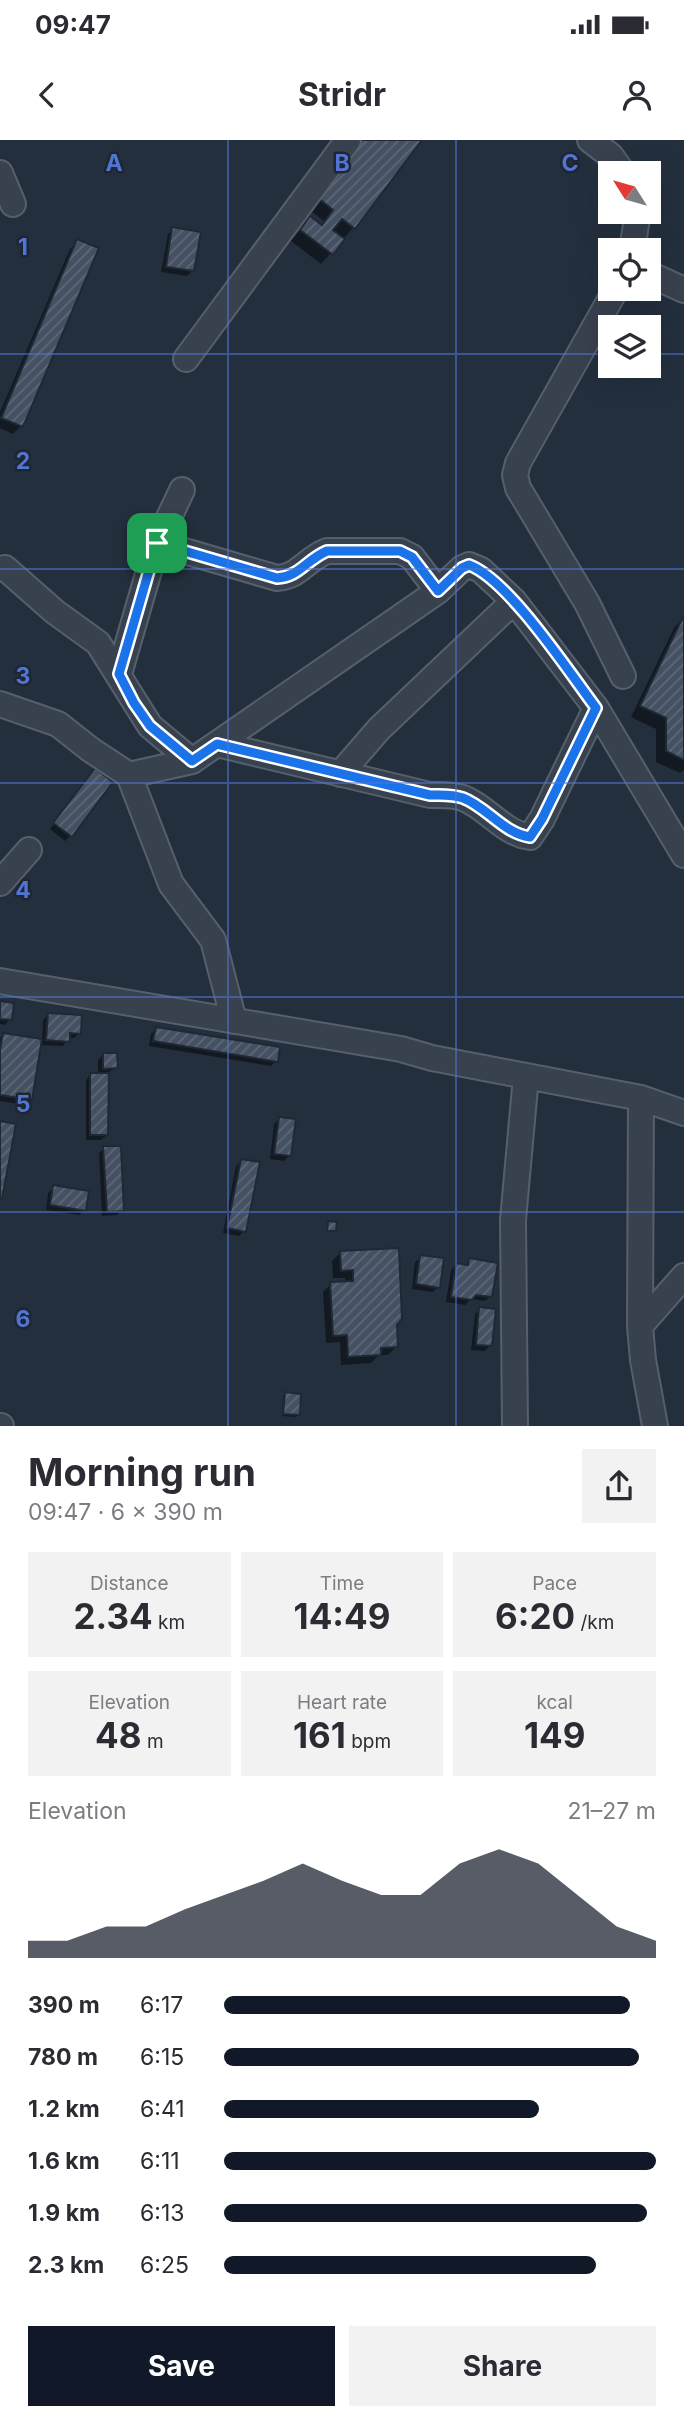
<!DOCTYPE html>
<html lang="en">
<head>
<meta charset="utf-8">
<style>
	body { margin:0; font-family:Inter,sans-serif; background:#f2f2f3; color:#2b2b33; height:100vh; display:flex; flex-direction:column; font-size:26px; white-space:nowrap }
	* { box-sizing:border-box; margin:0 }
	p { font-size:23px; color:#7c7c81 }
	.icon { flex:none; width:38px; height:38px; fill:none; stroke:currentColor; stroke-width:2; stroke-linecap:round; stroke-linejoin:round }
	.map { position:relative; height:1286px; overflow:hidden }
	.drawer { display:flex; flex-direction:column; background:#fff; flex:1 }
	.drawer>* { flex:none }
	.needle { width:46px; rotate:307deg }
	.controls { position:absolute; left:598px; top:21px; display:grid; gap:14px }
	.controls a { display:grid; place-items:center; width:63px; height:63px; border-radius:0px; background:#fff; box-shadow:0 7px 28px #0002; font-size:35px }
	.pin { position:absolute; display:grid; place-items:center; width:60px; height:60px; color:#fff; margin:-30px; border-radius:14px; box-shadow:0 4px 10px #0006 }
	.round { display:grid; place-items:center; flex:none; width:74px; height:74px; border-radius:0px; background:#f2f2f3 }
	.summary { display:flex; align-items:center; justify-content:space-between; height:119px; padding:0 28px }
	h1 { font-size:38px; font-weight:700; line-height:52px }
	.stats { display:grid; grid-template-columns:repeat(3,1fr); gap:10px; height:119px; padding:7px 28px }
	.stats div { display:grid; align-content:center; border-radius:0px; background:#f2f2f3; text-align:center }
	.stats b { font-size:35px; font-weight:700 }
	.stats small { font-size:19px; font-weight:400 }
	.stats p { font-size:19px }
	.chart { height:196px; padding:14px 28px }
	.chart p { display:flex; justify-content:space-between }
	.chart svg { width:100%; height:126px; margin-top:7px; fill:#111827; opacity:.7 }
	.primary-button { display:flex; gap:14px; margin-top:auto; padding:14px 28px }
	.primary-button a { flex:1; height:80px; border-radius:0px; background:#111827; color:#fff; font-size:28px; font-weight:700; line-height:80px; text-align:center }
	.primary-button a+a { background:#f2f2f3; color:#2b2b33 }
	ul { padding:0 28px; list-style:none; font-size:23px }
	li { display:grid; grid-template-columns:112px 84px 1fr; align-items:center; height:52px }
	li i { height:18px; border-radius:9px; background:#111827 }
	.status { display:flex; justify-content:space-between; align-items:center; height:49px; padding:0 35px; background:#fff; direction:ltr }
	.status svg { height:19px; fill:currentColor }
	header { display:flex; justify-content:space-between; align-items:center; height:91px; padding:0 28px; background:#fff; font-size:32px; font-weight:700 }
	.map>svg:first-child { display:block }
</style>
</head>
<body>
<div class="status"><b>09:47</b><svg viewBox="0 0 49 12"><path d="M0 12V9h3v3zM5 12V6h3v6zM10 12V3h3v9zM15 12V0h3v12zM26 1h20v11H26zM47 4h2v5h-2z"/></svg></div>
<header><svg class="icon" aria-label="back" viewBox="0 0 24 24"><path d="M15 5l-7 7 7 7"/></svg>Stridr<svg class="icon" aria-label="person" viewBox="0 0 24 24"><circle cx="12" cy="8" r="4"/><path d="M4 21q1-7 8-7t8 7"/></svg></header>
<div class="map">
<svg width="684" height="1286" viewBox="0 0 684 1286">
	<defs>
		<pattern id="building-hatch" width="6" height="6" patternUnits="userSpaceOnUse" patternTransform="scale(1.75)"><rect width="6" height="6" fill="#455162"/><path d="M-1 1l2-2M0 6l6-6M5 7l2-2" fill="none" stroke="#5d6877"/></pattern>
	</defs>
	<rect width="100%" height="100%" fill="#242f3e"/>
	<!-- shadow -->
	<path fill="#0007" d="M361,0H420L353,88L321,124L291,101L310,78L321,86L324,81L308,69Z
		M173,89L192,131L187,136L161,132L168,94Z
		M78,101L21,286L13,294L0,288V272L70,109Z
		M684,477V630L680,633L656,622V589L631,577L674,488Z
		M90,635L70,696L65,701L50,689Z
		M0,863L10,879L5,885L0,884Z
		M48,875L79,893L74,898H68L63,906L39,905L31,959L25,965L0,961V898L3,895L42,901L43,880Z
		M156,889L276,921L271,926L149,906L151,894Z
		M103,915L116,928L107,933V995L101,1000H86V940L91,934H98V920Z
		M280,978L290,1015L284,1021L270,1019L274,984Z
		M104,1008L123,1070L117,1075L102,1076L99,1013Z
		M242,1020L244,1091L239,1096L223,1093L236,1026Z
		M54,1047L84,1070L79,1075L46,1070L48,1053Z
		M340,1113L395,1185L396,1207L388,1215H379L371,1223L341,1225L340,1202L326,1203L323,1152L331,1144L346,1143L345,1138H333L332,1121Z
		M421,1117L438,1147L433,1152L412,1149L415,1122Z
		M470,1120L491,1156L485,1161L471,1159L465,1165L446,1162L451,1130L457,1125L464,1126Z
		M480,1169L490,1205L485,1211L471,1210L475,1174Z
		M285,1254L298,1275L296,1277L282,1276L283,1256Z"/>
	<!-- building -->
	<path fill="url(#building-hatch)" stroke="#1f2835" stroke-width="2" d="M361,0H422L355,89L342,79L333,90L345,99L333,115L300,90L310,76L322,85L333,70L318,58Z
		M172,87L201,92L194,131L166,127Z
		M77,99L99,108L23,287L1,278Z
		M684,475V620L666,611V578L640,566Z
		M95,628L113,642L72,697L53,683Z
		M0,861L14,863L12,880L0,879Z
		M48,873L82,875L81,894L70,893V902L46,900Z
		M156,887L280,907L278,922L153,901Z
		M3,893L42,899L32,960L0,955V910Z
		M103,913H117L118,928L103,929Z
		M90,933H109L108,995H90Z
		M279,977L296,979L291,1016L274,1014Z
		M0,981L16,984L2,1059H0Z
		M103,1006H121L124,1071L107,1072Z
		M241,1019L260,1022L246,1092L227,1088Z
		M53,1045L89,1051L86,1071L50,1065Z
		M328,1081L337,1082L336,1091H327Z
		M399,1108L402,1179L397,1185L398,1207L381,1208V1215L348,1217L347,1195L333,1196L330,1142L353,1141V1130L341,1131L340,1111Z
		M420,1115L444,1118L440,1148L416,1144Z
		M469,1118L498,1123L492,1157L476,1155L472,1160L451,1157L456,1123L468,1125Z
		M479,1167L496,1169L492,1206L476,1205Z
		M285,1252L301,1254L300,1275L283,1274Z"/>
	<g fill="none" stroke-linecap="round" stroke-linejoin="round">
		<defs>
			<path id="minor" d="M590,0L611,16L623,33
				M0,33L13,64
				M632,110L638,72
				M649,134L684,150
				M616,149L518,323L515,335L518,348L587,463L623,536
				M186,219L348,0
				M157,403L277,438C299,437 306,419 327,411H400L412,417L438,451
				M5,428L55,472L98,503L150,586L192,621
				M119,534L157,403L182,350
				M0,564L58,584L91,610L129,635L171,744L213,800L234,881
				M217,604L430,655C441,655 452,654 463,658C487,667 503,693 530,697L542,679L596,568
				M340,634L379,589L514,461
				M129,635L192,621L438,451L462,428L469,425L481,430L514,461L596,568L684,715
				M0,743L29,710
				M0,841L401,909L432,918L641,958L684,973
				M641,958L640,1186L643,1220L655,1286
				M640,1186L684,1136
				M0,1286H1
				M515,1286L513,1080L526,936"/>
		</defs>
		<!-- minor casing -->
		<use href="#minor" stroke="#565f6c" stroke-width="28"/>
		<!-- minor -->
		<use href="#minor" stroke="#38414e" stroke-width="24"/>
	</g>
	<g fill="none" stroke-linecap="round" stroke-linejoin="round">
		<defs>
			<path id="route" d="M157,403L277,438C299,437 306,420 327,411H400L412,417L438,451L462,428L469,425C508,439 569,532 596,568L542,679L530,697C503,693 487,667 463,658C452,654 441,655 430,655L217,604L192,621L150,586L134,563L119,534Z"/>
		</defs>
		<!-- route casing -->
		<use href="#route" stroke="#fff" stroke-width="14"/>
		<!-- route -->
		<use href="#route" stroke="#1a73e8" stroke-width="9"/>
	</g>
	<!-- grid -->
	<path fill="none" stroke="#5274d3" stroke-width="2" stroke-opacity="0.55" d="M228,0V1286M456,0V1286M0,214H611M649,214H684M0,429H684M0,643H684M0,857H684M0,1072H684"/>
	<g font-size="23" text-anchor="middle" font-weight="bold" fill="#5274d3" stroke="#1d2633" stroke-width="5" stroke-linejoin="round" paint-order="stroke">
		<text x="114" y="31">A</text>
		<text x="342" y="31">B</text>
		<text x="570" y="31">C</text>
		<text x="23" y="115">1</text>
		<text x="23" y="329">2</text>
		<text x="23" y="544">3</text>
		<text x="23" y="758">4</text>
		<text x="23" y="972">5</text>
		<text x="23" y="1187">6</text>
	</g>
</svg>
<div class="controls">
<a><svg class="needle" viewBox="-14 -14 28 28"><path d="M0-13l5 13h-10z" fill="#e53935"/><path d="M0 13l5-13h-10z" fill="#7c7c81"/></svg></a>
<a><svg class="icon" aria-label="locate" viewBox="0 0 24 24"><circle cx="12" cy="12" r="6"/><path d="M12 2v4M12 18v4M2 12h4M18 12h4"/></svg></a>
<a><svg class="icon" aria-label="layers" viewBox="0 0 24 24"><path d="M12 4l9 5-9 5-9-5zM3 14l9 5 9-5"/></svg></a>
</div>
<div class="pin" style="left:157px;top:403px;background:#1e9e55"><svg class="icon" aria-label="arrive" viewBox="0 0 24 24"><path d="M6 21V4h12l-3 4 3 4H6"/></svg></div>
</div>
<section class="drawer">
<div class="summary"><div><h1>Morning run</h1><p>09:47 · 6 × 390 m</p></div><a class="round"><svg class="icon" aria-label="share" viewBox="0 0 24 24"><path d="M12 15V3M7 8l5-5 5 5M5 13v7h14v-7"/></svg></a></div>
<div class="stats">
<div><p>Distance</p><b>2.34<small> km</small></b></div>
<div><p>Time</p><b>14:49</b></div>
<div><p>Pace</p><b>6:20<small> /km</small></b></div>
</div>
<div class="stats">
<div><p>Elevation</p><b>48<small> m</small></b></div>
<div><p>Heart rate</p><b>161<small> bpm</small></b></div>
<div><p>kcal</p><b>149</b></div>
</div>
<div class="chart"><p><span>Elevation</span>21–27 m</p>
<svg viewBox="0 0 160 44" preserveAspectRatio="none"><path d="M0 44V38L10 38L20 33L30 33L40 27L50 22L60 17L70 11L80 17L90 22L100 22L110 11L120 6L130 11L140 22L150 33L160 38V44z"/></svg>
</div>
<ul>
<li><b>390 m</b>6:17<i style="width:94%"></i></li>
<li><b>780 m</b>6:15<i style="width:96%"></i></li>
<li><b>1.2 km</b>6:41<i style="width:73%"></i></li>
<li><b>1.6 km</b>6:11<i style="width:100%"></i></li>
<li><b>1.9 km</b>6:13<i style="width:98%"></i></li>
<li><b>2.3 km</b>6:25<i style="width:86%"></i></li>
</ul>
<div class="primary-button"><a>Save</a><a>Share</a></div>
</section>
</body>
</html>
